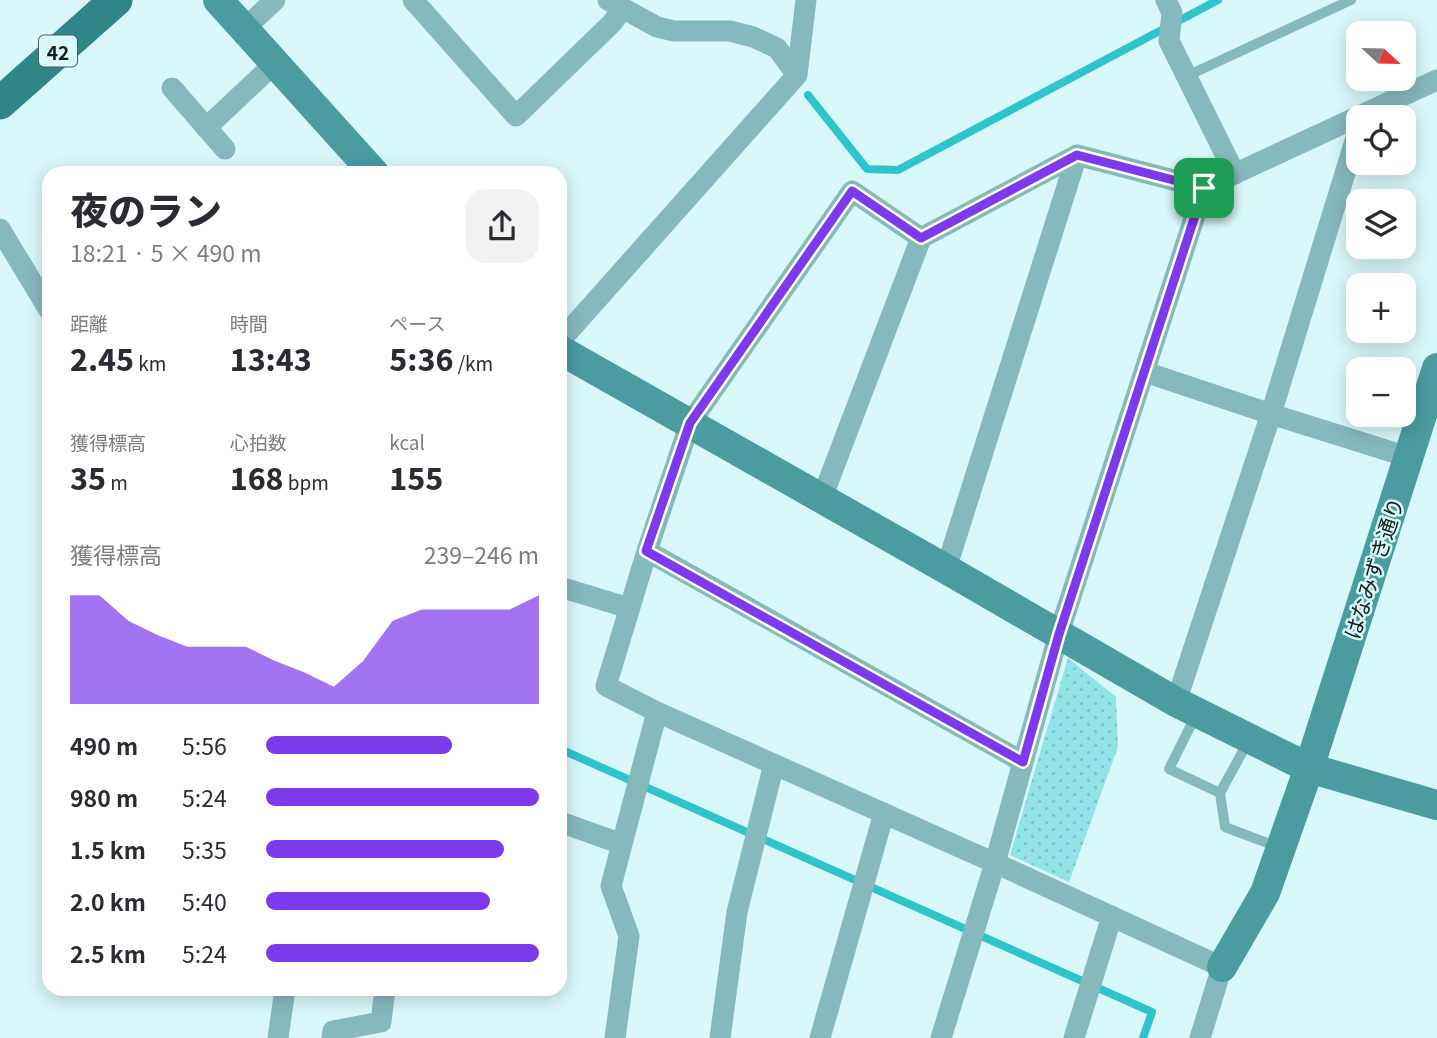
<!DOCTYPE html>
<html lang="ja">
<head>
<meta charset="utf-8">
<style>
	body { margin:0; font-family:Georgia,"Noto Sans JP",serif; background:#f2f2f3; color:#2b2b33; height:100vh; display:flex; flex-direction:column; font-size:26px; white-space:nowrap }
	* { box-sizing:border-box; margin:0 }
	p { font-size:23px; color:#7c7c81 }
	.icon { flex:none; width:38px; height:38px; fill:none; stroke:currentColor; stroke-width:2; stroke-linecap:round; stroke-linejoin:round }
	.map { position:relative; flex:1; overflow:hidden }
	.details { position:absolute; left:42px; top:166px; width:525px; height:830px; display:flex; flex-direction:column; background:#fff; border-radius:21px; box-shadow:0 4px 18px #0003 }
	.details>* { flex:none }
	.needle { width:46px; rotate:112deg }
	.tools { position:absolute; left:1346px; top:21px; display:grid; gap:14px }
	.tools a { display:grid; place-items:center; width:70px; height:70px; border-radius:14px; background:#fff; box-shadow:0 4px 18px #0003; font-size:35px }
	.pin { position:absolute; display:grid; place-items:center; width:60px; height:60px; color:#fff; margin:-30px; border-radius:14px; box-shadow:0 4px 10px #0006 }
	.round { display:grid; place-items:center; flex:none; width:74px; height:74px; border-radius:21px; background:#f2f2f3 }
	.overview { display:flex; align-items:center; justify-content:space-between; height:119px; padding:0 28px }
	h1 { font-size:38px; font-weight:800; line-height:52px }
	.figures { display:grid; grid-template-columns:repeat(3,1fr); gap:10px; height:119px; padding:7px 28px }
	.figures div { display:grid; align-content:center }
	.figures b { font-size:30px; font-weight:800 }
	.figures small { font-size:19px; font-weight:400 }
	.figures p { font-size:19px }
	.chart { height:196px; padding:14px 28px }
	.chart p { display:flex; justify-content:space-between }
	.chart svg { width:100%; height:126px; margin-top:7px; fill:#7c3aed; opacity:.7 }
	ul { padding:0 28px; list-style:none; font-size:23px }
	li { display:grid; grid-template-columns:112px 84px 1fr; align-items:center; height:52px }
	li i { height:18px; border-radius:9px; background:#7c3aed }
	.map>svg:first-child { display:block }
</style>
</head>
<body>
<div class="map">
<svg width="1437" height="1038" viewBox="0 0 1437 1038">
	<defs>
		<pattern id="park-dots" width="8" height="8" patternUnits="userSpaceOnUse" patternTransform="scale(1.75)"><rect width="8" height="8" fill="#91e3e8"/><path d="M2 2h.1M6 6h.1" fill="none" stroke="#7cc2c6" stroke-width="1.8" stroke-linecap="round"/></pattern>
	</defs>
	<rect width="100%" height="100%" fill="#d9f8f9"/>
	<!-- park -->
	<path fill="url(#park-dots)" d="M1068,658L1116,697L1118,747L1069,882L1010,855Z"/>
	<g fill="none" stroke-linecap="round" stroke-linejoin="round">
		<!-- stream -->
		<path stroke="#2fc3cb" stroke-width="8" d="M808,95L867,169L898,170L1218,0
			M560,749L1152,1012L1143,1038"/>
		<!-- lane -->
		<path stroke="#86b9bc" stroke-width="10" d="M1187,76L1351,0
			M1196,715L1169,769L1220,793
			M1249,740L1220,793L1225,827L1278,847"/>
		<!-- street -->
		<path stroke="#86b9bc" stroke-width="21" d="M413,0L516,116L612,23L623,8
			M608,0L657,27L674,31H730L753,37L777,48L797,75
			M1166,0L1172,13L1169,41L1235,174
			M244,29L275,0
			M172,88L225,149
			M206,128L275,63
			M0,229L49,310
			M921,238L852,191L690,423L647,551L606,686L657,712L995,863L1222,967L1200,1038
			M560,341L797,75L806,0
			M1145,372L1271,414L1408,457
			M822,498L921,238L1077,155L1204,188L1437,80
			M647,551L1023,762
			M946,569L1077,155
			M560,587L629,608
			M1176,702L1271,414L1358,131
			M560,822L622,844L657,712
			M278,1038L285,989
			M332,1038L333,1031L381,1022L385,989
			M615,1038L629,936L611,886L622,844
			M720,1038L737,912L774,764
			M820,1038L884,813
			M941,1038L995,863L1059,633L1204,188
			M1074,1038L1112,916"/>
		<!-- secondary -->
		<path stroke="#4a9ca1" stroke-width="30" d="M218,0L374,173
			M560,350L946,569L1176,702L1309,768L1437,805
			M1222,967L1265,893L1309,768L1437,368"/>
		<!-- primary -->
		<path stroke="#308589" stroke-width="33" d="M0,103L116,0"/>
	</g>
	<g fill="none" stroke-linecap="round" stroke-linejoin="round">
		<defs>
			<path id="route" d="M1077,155L1204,188L1059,634L1023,762L646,551L690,423L852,191L921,238Z"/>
		</defs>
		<!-- route casing -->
		<use href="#route" stroke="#fff" stroke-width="14"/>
		<!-- route -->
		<use href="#route" stroke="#7c3aed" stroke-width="9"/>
	</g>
	<g text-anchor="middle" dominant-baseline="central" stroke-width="5" stroke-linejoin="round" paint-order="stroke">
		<!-- shield labels -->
		<rect fill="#d9f8f9" stroke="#4c5d5e" stroke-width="2" x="39" y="35.5" width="38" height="31" rx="5"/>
		<g font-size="19" font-weight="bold" fill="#0f1a1b">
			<text x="58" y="51">42</text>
		</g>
		<!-- street labels -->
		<g font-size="21" fill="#0f1a1b" stroke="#d9f8f9">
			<text transform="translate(1373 568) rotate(-72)">はなみずき通り</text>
		</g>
	</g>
</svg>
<div class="tools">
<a><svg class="needle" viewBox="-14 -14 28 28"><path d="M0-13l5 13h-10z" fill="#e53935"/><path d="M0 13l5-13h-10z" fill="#7c7c81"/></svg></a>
<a><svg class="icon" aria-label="locate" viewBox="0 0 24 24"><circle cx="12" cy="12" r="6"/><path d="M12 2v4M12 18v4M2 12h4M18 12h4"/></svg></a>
<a><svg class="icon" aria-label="layers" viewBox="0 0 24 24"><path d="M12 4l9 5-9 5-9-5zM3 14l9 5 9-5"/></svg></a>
<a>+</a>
<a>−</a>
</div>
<div class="pin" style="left:1204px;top:188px;background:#1e9e55"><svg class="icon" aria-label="arrive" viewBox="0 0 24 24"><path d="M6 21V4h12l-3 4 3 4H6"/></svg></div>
<section class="details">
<div class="overview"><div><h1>夜のラン</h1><p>18:21 · 5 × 490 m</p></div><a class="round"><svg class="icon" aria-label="share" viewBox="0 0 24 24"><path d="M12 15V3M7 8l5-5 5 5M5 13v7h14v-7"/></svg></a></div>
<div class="figures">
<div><p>距離</p><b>2.45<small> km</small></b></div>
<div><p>時間</p><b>13:43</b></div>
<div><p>ペース</p><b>5:36<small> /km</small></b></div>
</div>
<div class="figures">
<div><p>獲得標高</p><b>35<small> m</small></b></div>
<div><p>心拍数</p><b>168<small> bpm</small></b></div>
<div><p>kcal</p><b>155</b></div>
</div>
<div class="chart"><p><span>獲得標高</span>239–246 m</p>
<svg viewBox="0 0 160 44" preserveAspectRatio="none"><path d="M0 44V6L10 6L20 15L30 20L40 24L50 24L60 24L70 29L80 33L90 38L100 29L110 15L120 11L130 11L140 11L150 11L160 6V44z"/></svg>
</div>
<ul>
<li><b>490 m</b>5:56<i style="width:68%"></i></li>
<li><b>980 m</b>5:24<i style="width:100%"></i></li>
<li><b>1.5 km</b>5:35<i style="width:87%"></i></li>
<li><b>2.0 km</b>5:40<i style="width:82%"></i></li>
<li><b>2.5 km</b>5:24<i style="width:100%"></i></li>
</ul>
</section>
</div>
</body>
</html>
